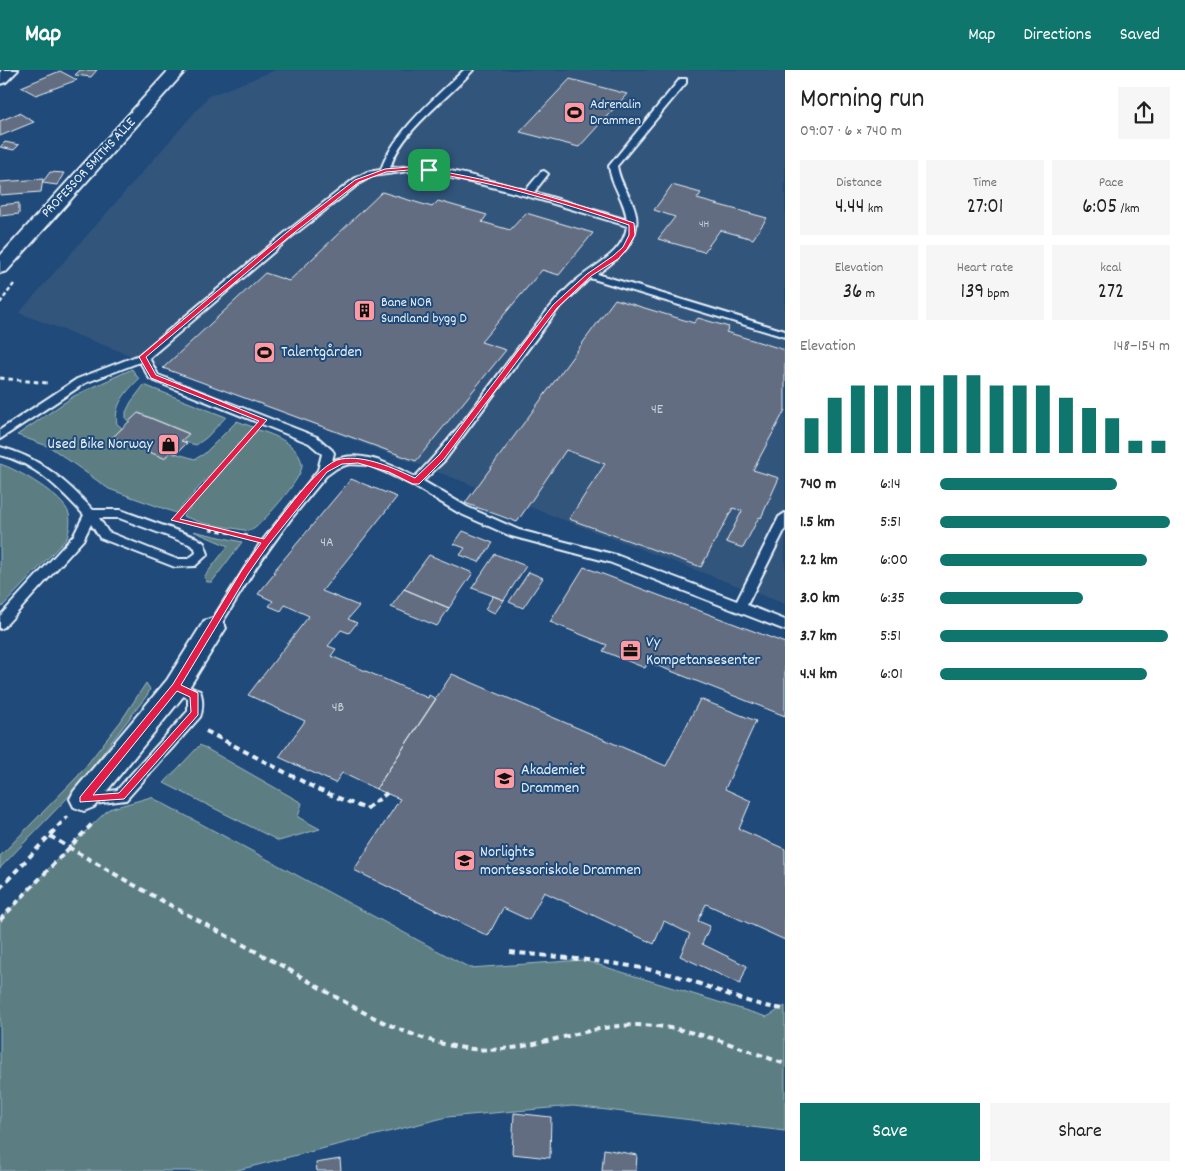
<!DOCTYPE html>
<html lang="en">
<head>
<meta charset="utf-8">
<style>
	body { margin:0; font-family:Dekko,sans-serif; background:#f6f6f6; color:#222; height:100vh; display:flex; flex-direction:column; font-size:19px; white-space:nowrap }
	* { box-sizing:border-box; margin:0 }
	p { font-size:16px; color:#767676 }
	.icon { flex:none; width:28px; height:28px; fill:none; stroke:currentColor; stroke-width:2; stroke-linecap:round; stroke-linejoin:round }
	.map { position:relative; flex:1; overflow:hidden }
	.side { display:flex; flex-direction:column; background:#fff; width:400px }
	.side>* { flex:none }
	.pin { position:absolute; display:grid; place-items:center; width:42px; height:42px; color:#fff; margin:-21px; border-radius:10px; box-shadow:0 2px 8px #0006 }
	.round { display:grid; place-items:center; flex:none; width:52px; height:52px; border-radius:0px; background:#f6f6f6 }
	.summary { display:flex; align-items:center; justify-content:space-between; height:85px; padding:0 15px }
	h1 { font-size:28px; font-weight:600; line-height:38px }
	.metrics { display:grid; grid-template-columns:repeat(3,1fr); gap:8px; height:85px; padding:5px 15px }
	.metrics div { display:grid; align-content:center; border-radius:0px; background:#f6f6f6; text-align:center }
	.metrics b { font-size:21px; font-weight:600 }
	.metrics small { font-size:14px; font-weight:400 }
	.metrics p { font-size:14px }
	.chart { height:140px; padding:10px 15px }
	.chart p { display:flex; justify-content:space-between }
	.chart svg { width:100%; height:90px; margin-top:5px; stroke:#0f766e; stroke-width:6 }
	.cta { display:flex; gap:10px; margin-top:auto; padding:10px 15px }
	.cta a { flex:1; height:58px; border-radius:0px; background:#0f766e; color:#fff; font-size:20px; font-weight:600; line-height:58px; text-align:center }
	.cta a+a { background:#f6f6f6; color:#222 }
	ul { padding:0 15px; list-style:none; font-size:16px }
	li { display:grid; grid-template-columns:80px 60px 1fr; align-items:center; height:38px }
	li i { height:12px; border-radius:6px; background:#0f766e }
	header { display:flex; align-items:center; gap:30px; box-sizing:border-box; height:70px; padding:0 25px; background:#0f766e; color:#fff }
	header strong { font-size:24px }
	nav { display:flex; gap:28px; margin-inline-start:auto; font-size:18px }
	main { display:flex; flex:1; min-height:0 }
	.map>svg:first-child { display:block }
</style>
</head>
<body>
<header>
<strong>Map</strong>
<nav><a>Map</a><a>Directions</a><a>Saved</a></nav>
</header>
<main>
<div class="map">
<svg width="785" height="1101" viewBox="0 0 785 1101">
	<rect width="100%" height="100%" fill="#1f4a7a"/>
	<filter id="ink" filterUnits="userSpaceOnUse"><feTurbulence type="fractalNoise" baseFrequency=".02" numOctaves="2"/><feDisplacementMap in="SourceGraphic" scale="10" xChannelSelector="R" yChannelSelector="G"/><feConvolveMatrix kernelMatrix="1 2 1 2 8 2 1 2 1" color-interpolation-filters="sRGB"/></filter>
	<g filter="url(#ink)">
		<!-- built -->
		<path fill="#33547c" d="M276,0H785V534L19,243L209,26Z"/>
		<!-- green -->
		<path fill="#5b7e83" stroke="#a2b8be" d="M132,299L139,309C127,321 113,335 117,354L122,358L114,367L164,388L171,382L195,389L204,384L237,351L253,357L176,443L109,419L50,377L17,365L74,326Z
			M144,315L226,347L206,368L196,375L181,371L188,363L139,343L129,352L126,349V342L131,332Z
			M258,360C275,365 298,374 302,394C304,407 266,449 255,458C251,461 248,461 244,460L202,453L183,446Z
			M0,394C17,399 64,426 69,444C71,452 69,461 67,468L0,539Z
			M193,461L242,472L212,512H207L204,507L228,476Z
			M146,613L150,619L148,624L73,722L0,798V786L78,706L121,651Z
			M200,675L302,733L298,747L320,759L279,771L164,713Z
			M151,727L470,898L583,890L767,947L785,936V1061L573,1036L447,1047L234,1101H0V850L69,777L109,739Z"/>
		<!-- building -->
		<path fill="#626d81" stroke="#e8f1f8" d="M80,0H97L91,7L75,5Z
			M60,1L77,10L36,25L21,17Z
			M570,9L627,24L579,77L520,62Z
			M19,43L34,52L0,66V51Z
			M5,72L19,75L14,80L0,77Z
			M50,102L64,103L57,115L42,113Z
			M43,109L41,122L0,125V112Z
			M672,115L701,123L697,129L767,148L753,169L720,160L704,182L658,169L675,147L654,140Z
			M382,122L432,137L438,131L487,145L482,152L510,160L526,143L593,163L559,205L542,200L481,272L506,280L416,391L163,298L265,203L289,211Z
			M19,133V144L0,146V135Z
			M615,229L694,253L698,248L729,257L726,262L785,280V340L753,400L779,408L761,448L759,447L743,478L726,472L742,441L733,438L701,497L569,449L605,394L566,380L517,452L465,433Z
			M138,343L189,364L181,371L187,373L176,384L171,382L164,388L113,367Z
			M351,409L397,427L322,521L359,536L348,549L357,553L349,563L341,560L328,576L336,579L331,586L428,628L429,625L436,629L376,719L342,703L335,713L279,687L305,651L248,625L309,546L285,535L281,541L269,536L273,531L258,524L275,503L273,502Z
			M463,461L493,473L479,492L460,485L465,478L454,474Z
			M495,484L526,496L504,530L472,518Z
			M429,485L473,503L449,538L404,519Z
			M584,497L785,573V646L648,592L645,598L603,581L607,575L550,552Z
			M529,502L543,508L523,538L509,532Z
			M404,519L449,538L437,556L391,537Z
			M493,526L504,530L495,543L485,539Z
			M452,604L666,696L700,629L756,651L725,719L751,731L739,759L785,779V870L706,834L698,851L710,856L702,874L747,896L740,914L680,886L690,864L664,851L654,874L544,822L529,850L503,838L488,866L354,800L400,729L376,719Z
			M514,1043L551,1047L550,1088L512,1084Z
			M604,1079L637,1085L636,1101H602Z
			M340,1089L341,1101H317L316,1093Z"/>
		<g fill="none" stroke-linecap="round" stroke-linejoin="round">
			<defs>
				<path id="lane" d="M464,0H473C448,29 401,60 390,98C435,91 483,110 526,120L541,102L544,101L548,104L534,122L627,150C625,130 611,115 609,96L680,9H686V13L617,96C619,110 626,120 632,132C647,165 622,187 597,204L785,261V267L590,208L558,239L445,390L423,411L467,437L519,460L616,485L737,531L779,447L785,443V459L747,535L785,550V560L609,492L511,466L459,443L412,415L385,402L368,395L349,394L337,398L326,406L290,450L257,496L217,561H209L207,558L259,475L318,400L322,384L309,373L150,309L140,292L85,313L0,369V360L77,309L139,285L285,163L354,109L367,102L381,100C392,64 437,26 464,0ZM409,101C484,111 555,134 627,156C623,187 589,196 569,217C551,234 537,254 522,273C488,318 455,366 415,407C389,394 360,378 332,391L334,383L332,380L317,367L158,305L149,288L291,167L360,113L372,106Z
					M0,377C39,387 66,411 93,440H120L197,468L204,473L208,484L195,496L175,497L100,468L91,454L83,470L4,557L0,559V546L74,465L84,445C60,419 35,393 0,385ZM99,448H119L189,474L195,478L196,483L188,489H176L108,462Z
					M176,612L200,621C203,628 203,640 200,647L126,730L86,735L81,733L79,729L81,725L117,720L188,641V628L171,621L169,617L171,613Z"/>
				<path id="street" d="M18,0L6,12L0,14L1,0Z
					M169,0H186L7,201L0,203V186Z
					M213,548L222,551L226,558L185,624L94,737L84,741L74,737L70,729L74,721L167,610L204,551Z"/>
			</defs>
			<!-- lane casing -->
			<use href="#lane" stroke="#e8f1f8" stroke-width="4"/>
			<!-- street casing -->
			<use href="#street" stroke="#e8f1f8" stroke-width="4"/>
			<!-- path-far2 -->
			<path stroke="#e8f1f8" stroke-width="2.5" stroke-dasharray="4 2.5" stroke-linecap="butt" d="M0,233L14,214"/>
			<!-- path-far1 -->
			<path stroke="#e8f1f8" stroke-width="3" stroke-dasharray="4.5 4" stroke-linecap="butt" d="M0,308L47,313
				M177,447L251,364
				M210,459L248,466"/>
			<!-- path -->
			<path stroke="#e8f1f8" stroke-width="4" stroke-dasharray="6 4.5" stroke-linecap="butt" d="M206,661L319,720L366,739L387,723
				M50,766C124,811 201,852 277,893C338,927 402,972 473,979C523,984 570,961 619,956C676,950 732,975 785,994
				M0,818L68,746
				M0,850L93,753
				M510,882C563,888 617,891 669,904C708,914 744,935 785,939"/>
			<!-- lane -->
			<use href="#lane" fill="#1f4a7a" fill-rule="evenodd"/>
			<!-- street -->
			<use href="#street" fill="#1f4a7a" fill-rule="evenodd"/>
		</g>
	</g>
	<!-- route -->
	<path fill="#e11d48" stroke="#fff" fill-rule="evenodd" d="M409,97C481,105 566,130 634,153L635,165L627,179L618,189L591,206L557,238L444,389L419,414H413L389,402L358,393L342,394L327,402L269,474L248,504L181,615L198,623V645L124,729L80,732V727L173,614L242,500L261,473L171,450L259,351L151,308L139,287L286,163L355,110L385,99ZM409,100C481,108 561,132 629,155V165L623,177L613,186L587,204L553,235L439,385L415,408C393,398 366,385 341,389C318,393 280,449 264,469L180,449L267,350L156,305L146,287L290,166L359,112L386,102ZM177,621L190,627L191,642L119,723L93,725Z"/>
	<!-- icons -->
	<defs>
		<symbol id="stadium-square" viewBox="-11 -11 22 22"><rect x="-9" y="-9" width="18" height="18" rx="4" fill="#ff9aa2" stroke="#1f4a7a"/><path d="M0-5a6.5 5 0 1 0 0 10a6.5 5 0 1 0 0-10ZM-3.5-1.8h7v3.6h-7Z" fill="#111"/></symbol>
		<symbol id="building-square" viewBox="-11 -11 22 22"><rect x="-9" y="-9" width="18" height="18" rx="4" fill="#ff9aa2" stroke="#1f4a7a"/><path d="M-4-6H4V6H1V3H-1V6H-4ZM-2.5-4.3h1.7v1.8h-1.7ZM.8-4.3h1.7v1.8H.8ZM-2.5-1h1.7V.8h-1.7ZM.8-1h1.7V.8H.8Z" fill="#111"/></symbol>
		<symbol id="shop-square" viewBox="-11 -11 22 22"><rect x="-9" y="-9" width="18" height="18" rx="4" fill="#ff9aa2" stroke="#1f4a7a"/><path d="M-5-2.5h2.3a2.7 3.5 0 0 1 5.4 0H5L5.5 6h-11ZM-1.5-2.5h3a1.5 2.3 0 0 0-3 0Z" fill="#111"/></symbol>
		<symbol id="office-square" viewBox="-11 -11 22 22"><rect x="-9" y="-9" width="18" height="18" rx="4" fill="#ff9aa2" stroke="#1f4a7a"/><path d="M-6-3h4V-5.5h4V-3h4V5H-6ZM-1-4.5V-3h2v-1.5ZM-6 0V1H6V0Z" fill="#111"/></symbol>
		<symbol id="school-square" viewBox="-11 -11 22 22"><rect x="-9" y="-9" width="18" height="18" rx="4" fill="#ff9aa2" stroke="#1f4a7a"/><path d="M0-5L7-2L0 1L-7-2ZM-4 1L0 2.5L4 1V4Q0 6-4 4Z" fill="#111"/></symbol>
	</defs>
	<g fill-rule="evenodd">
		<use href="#stadium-square" x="562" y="30" width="25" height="25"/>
		<use href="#building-square" x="352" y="228" width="25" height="25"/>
		<use href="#stadium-square" x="252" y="270" width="25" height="25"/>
		<use href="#shop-square" x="156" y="362" width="25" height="25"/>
		<use href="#office-square" x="618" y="568" width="25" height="25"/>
		<use href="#school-square" x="492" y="696" width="25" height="25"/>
		<use href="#school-square" x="452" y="778" width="25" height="25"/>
	</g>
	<g text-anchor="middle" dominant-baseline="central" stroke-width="4" stroke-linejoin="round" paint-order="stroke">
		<!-- far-number labels -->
		<g font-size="11" fill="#c6d0da">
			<text x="704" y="155">4H</text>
		</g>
		<!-- far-poi labels -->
		<g font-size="14" fill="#e8f1f8" stroke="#1f4a7a" text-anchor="start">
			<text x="590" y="35">Adrenalin<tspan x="590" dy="16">Drammen</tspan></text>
			<text x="381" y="233">Bane NOR<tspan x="381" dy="16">Sundland bygg D</tspan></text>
		</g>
		<!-- far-street labels -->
		<g font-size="14" fill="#e8f1f8" stroke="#1f4a7a">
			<text transform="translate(89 98) rotate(-47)">PROFESSOR SMITHS ALLE</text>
		</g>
		<!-- number labels -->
		<g font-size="14" fill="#c6d0da">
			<text x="657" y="340">4E</text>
			<text x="327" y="473">4A</text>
			<text x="338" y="638">4B</text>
		</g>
		<!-- poi labels -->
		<g font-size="16" fill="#e8f1f8" stroke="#1f4a7a" text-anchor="start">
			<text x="281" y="282">Talentgården</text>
			<text x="153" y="374" text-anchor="end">Used Bike Norway</text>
			<text x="646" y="572">Vy<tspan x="646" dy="18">Kompetansesenter</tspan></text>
			<text x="521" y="700">Akademiet<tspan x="521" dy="18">Drammen</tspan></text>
			<text x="480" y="782">Norlights<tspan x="480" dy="18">montessoriskole Drammen</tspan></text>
		</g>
	</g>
</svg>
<div class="pin" style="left:429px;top:100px;background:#1e9e55"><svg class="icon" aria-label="arrive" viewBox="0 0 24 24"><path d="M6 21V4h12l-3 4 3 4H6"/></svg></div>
</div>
<section class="side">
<div class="summary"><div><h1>Morning run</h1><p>09:07 · 6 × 740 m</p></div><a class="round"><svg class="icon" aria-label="share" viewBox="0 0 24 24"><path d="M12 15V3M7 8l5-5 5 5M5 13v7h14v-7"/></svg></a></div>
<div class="metrics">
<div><p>Distance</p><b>4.44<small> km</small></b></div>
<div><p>Time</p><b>27:01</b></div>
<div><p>Pace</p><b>6:05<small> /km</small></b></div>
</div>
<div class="metrics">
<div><p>Elevation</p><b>36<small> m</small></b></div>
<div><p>Heart rate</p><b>139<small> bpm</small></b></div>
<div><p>kcal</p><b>272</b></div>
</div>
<div class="chart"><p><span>Elevation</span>148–154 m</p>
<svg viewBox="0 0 160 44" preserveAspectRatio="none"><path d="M5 44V27M15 44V17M25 44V11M35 44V11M45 44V11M55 44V11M65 44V6M75 44V6M85 44V11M95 44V11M105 44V11M115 44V17M125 44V22M135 44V27M145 44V38M155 44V38"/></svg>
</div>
<ul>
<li><b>740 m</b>6:14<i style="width:77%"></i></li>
<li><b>1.5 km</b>5:51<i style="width:100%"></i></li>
<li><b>2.2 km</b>6:00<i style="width:90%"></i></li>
<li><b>3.0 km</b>6:35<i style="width:62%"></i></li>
<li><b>3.7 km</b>5:51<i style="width:99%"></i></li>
<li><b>4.4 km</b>6:01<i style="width:90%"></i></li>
</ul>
<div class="cta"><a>Save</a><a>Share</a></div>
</section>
</main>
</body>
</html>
